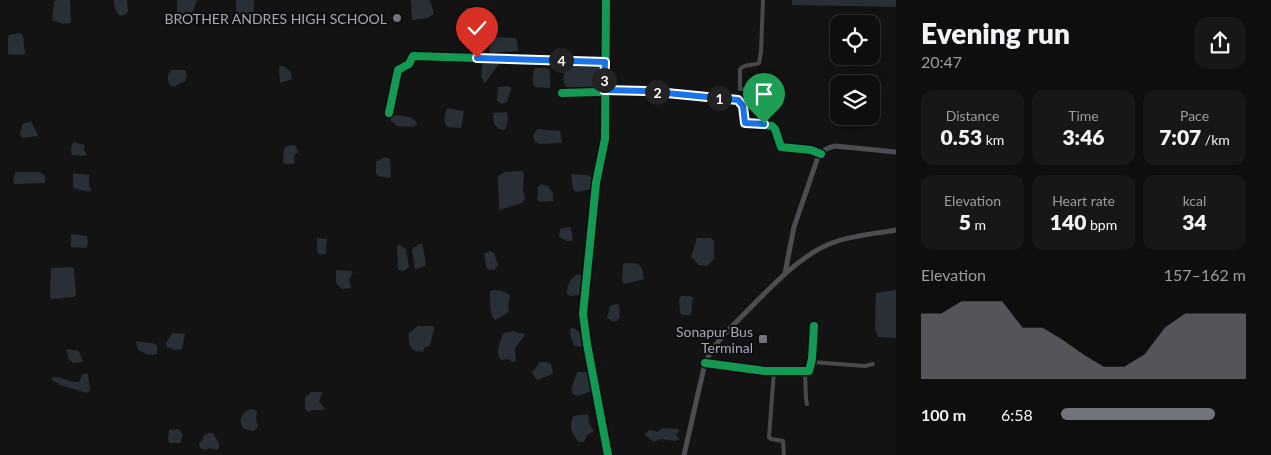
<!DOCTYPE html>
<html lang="en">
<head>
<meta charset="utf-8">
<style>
	body { margin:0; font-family:Lato,sans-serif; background:#171718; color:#f1f3f6; height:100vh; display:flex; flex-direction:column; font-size:19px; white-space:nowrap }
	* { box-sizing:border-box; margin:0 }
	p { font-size:16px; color:#9b9c9e }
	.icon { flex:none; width:28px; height:28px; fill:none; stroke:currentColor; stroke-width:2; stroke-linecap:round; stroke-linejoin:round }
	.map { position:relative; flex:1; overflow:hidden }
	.panel { display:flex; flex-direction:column; background:#0e0e0f; width:375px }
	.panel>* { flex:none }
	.tools { position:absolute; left:830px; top:15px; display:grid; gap:10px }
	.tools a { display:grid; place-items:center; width:50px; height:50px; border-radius:10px; background:#0e0e0f; box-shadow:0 5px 20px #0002,0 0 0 1px #2e2e2f; font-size:25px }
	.pin { position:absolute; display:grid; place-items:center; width:42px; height:42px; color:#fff; margin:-51px -21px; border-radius:50% 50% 50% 0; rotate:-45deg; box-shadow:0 0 5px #0007 }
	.pin .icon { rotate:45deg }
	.km { position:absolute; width:25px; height:25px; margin:-12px; border-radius:50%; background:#222; color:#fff; font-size:14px; line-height:25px; text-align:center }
	.round { display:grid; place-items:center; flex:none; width:52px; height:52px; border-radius:15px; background:#171718 }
	.summary { display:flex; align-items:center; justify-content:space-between; height:85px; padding:0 25px }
	h1 { font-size:28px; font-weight:800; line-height:38px }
	.stats { display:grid; grid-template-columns:repeat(3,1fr); gap:8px; height:85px; padding:5px 25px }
	.stats div { display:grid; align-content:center; border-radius:12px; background:#171718; text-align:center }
	.stats b { font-size:21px; font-weight:800 }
	.stats small { font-size:14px; font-weight:400 }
	.stats p { font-size:14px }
	.chart { height:140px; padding:10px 25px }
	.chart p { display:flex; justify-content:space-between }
	.chart svg { width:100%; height:90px; margin-top:5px; fill:#71747c; opacity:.7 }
	ul { padding:0 25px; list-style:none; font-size:16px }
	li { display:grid; grid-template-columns:80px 60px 1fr; align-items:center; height:38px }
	li i { height:12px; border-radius:6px; background:#71747c }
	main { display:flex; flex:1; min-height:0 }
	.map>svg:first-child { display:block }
</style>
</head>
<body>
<main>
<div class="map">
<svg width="896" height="455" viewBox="0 0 896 455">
	<rect width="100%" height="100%" fill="#131314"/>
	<!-- water -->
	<path fill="#292f36" d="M56,0H70L71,23L63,24L52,20L54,2Z
		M114,0H127L128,12C118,22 114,9 114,0Z
		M177,0H197L191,16L184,19H178L177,13Z
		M236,0H254V12L243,17L236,14Z
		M411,0H430L434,14L427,18L412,20Z
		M792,0H896V7L792,5Z
		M465,8H479L480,19L472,21L467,19Z
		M19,33L23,35L25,54L17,55L8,54V37L9,35Z
		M493,37L515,38L517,40L518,51L490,53L489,48Z
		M483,60H497L499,64L485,83L481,77Z
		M568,63L590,64L604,66L601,89C593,91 567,93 564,83C562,77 566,69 568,63Z
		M279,66H283L291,72L292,79L280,83Z
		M535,68H545L550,70V88L535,87C531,82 533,74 535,68Z
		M171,70H185L187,75L185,81L173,87C166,84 167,75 171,70Z
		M509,86L511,88L507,102L502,104L497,101L498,87Z
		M447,108L464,111L461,128L448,127C442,122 445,115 447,108Z
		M507,112C509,117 507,126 504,130C493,129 494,121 493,113Z
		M393,115C401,116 414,115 417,124L413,127L397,126L390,120Z
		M31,121L38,136L22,138L20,133L23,124Z
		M537,129L560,131L562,143L540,144L535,142L533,136Z
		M73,142L85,145L84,150L87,155L82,156L72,155L71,149Z
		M295,145L298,152L294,156L295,162L293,164H285L283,162L284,149L286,146Z
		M385,157L390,159L391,177L389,178L378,176L376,173V162Z
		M522,171L524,174L523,191L525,199L522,203L499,210L498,176L505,172Z
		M15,172H40L45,176V183L14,184L13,180Z
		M73,173L89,175V186L92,190L88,192L73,188Z
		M571,174L587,175L593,178L591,189L576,192L573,189Z
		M541,184L548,186L553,193V201L540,202L537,200L538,187Z
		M568,227L571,228L573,239L571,241H567L559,237L560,229Z
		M71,234L87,236L88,243L86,248L71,247Z
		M317,238L327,239L326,254H319L317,252Z
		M697,238H710L714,241V259L707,266L699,265L691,257Z
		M419,244H422L426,263L425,266L415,269L412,249Z
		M400,245L406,249L409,267L404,271L398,270L397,246Z
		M490,251L494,253L498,265L494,270H489L486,267L484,254Z
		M627,263C642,263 641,265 644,279L625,284L622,281L623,264Z
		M71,267L74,269L76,294L74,297L53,299L50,298L51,268Z
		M336,270L351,271L353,272L349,280L351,288L342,289L336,283Z
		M579,274L585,277L581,295L570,296L567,294C567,284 570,278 579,274Z
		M493,290C499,290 506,291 510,296L508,306L509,312L495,320C489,313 490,301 490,292Z
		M896,290V338L878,337L875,329L876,293Z
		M681,296H690L693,298L691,315H683L680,313L679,300Z
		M616,304L619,305L620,317L617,321H612L607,318L610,306Z
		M418,326H433L434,328L430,346L425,347L423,352L415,351C408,346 408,340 409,333Z
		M572,328H574L585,337L586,347L574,346L571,338L570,329Z
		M514,331L518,333L525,334L523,338L515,348L516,361L512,362L508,359L501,360C494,351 501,343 503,333Z
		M172,333L185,334L182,349L175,350L167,347L166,343Z
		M136,341L156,344L157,346V354L149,355L138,350Z
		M66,349L79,351L83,362L73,363L69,359Z
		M540,362H547L551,364L553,374L537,380L532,373Z
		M577,372H588L590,374L594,390L578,396L573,394L571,389Z
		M84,373L88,374L90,390L87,393L60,385L51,379L52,377C62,376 69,383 79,382L82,375Z
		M311,392H321L322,394L319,401L325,409C320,412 314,408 309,412L305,409V398Z
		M252,409L257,411L256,419L258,427L253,431L244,429C236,422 243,410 252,409Z
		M588,414L589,423L594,431L587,435L584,442H579C571,434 569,426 573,416Z
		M663,428L678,429L679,431L676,435L680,439L675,441L662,439L653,442L645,435L646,433L650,430L657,432Z
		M179,429L183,435L180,443H170L168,439L169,430Z
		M209,433H213L219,444V448L216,450L209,448L206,450L200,448L199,444L203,439V436Z"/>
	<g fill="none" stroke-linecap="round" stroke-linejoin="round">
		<!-- street -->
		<path stroke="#48494c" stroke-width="4" d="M606,0L605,139L596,183L583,314L587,344L608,455
			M763,0L761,52L759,63C753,66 745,63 740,69V89L763,90L764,124
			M562,93L599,92L604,90L646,91L737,100L743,106L745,123L772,126L775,129L781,147L811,150L821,154
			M389,113L398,70L409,64L413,56L605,62
			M812,362L865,366L873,364
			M705,363L765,371H809L812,359L814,326
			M774,371L769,437L771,439L783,441L784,455
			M805,372L806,399L807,404"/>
		<!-- secondary -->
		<path stroke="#4c4d50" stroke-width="5" d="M785,273L794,227L818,157C823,150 827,148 835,146L896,152
			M684,455L705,363C715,340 734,325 751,307C773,285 802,254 832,243C852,235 875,234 896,230"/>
		<defs>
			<path id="cycleway" d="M606,0L605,139L596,183L583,314L587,344L608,455
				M562,93L599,92L604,90L646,91L737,100L743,106L745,123L772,126L775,129L781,147L811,150L821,154
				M389,113L398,70L409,64L413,56L605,62
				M705,363L765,371H809L812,359L814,326"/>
		</defs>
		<!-- cycleway casing -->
		<use href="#cycleway" stroke="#0e0e0f" stroke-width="11"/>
		<!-- cycleway -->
		<use href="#cycleway" stroke="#139951" stroke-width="8"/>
	</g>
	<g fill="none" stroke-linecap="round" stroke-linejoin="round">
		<defs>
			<path id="route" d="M477,58L605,62L604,90L646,91L738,100L743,106L745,123L764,124"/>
		</defs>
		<!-- route casing -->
		<use href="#route" stroke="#fff" stroke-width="10"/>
		<!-- route -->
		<use href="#route" stroke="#1a73e8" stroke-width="6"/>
	</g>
	<!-- markers -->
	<g fill="#71747c" stroke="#0e0e0f" stroke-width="2">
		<circle cx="397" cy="18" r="5"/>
		<rect x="758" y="334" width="10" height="10" rx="2.5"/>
	</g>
	<g text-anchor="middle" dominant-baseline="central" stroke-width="4.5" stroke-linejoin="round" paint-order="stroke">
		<!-- poi labels -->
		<g font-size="14" fill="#a4a8b4" stroke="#0e0e0f" text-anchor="end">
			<text x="387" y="18">BROTHER ANDRES HIGH SCHOOL</text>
			<text x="753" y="331">Sonapur Bus<tspan x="753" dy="16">Terminal</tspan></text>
		</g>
	</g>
</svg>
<div class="tools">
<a><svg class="icon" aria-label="locate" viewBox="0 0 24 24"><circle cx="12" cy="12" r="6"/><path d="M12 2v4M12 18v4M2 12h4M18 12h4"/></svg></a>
<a><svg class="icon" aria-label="layers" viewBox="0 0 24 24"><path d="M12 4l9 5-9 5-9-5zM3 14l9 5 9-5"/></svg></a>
</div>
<div class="pin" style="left:764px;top:124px;background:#1e9e55"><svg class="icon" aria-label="arrive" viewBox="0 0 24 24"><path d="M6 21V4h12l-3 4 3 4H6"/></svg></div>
<div class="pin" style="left:477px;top:58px;background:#d93025"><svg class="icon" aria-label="check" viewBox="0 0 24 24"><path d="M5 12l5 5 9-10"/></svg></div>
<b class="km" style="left:719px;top:98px">1</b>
<b class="km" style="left:657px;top:92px">2</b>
<b class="km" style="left:604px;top:80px">3</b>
<b class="km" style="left:561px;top:60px">4</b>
</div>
<section class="panel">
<div class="summary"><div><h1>Evening run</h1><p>20:47</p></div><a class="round"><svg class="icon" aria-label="share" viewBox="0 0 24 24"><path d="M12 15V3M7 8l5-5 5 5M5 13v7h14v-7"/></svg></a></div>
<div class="stats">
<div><p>Distance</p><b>0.53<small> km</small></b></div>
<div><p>Time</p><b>3:46</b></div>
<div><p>Pace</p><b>7:07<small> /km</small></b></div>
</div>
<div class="stats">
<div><p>Elevation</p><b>5<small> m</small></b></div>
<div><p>Heart rate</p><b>140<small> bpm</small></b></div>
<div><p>kcal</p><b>34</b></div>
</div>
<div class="chart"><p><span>Elevation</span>157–162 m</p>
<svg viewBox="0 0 160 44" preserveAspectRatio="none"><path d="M0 44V12L10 12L20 6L30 6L40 6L50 19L60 19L70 25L80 32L90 38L100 38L110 32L120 19L130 12L140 12L150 12L160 12V44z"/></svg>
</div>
<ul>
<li><b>100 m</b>6:58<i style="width:83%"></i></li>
</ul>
</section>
</main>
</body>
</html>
